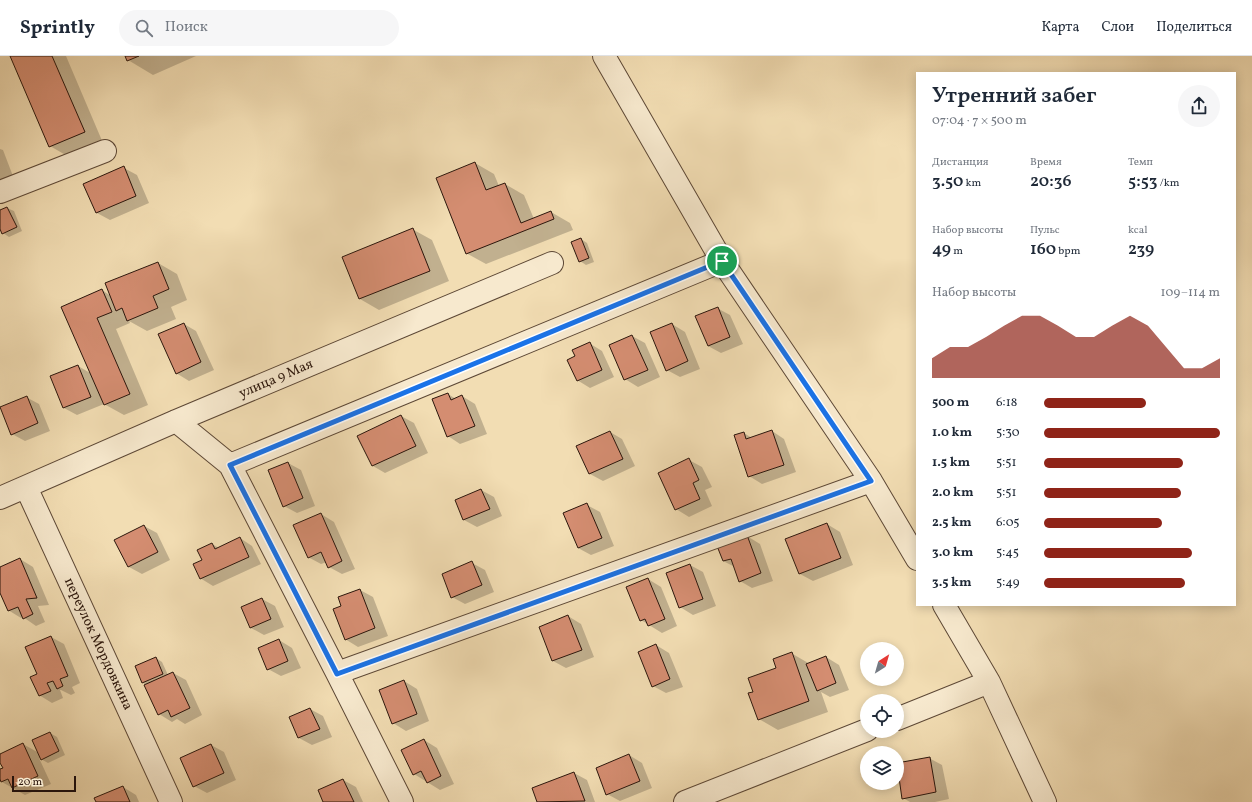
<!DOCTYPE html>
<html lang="ru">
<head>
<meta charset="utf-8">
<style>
	body { margin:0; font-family:Vollkorn,serif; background:#f6f6f7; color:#1f2937; height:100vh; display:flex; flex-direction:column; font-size:15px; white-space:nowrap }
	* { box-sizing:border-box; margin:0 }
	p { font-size:13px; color:#747a83 }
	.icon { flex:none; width:22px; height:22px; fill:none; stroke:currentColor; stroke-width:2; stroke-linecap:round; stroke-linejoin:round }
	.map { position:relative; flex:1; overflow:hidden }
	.sheet { position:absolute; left:916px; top:16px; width:320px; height:534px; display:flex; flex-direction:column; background:#fff; border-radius:0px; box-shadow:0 2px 10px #0003 }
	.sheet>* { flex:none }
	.needle { width:26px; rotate:37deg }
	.fabs { position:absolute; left:860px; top:586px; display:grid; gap:8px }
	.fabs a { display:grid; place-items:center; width:44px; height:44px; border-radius:50%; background:#fff; box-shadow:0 2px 10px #0003; font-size:20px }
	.scale { position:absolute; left:12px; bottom:10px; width:64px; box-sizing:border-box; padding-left:4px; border:2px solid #2b160c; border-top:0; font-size:11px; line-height:14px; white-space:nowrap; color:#2b160c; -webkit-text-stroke:3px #f7e9ce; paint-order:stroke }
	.pin { position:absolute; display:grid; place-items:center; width:34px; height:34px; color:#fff; margin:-17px; border:2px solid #fff; border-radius:50%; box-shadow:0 1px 4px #0007 }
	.round { display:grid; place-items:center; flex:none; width:42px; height:42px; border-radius:21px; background:#f6f6f7 }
	.overview { display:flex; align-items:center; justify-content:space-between; height:68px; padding:0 16px }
	h1 { font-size:22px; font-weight:600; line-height:30px }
	.metrics { display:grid; grid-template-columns:repeat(3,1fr); gap:6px; height:68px; padding:4px 16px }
	.metrics div { display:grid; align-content:center }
	.metrics b { font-size:17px; font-weight:600 }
	.metrics small { font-size:11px; font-weight:400 }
	.metrics p { font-size:11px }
	.chart { height:112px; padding:8px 16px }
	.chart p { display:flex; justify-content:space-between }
	.chart svg { width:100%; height:72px; margin-top:4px; fill:#8f2418; opacity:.7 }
	ul { padding:0 16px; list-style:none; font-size:13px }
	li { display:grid; grid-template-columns:64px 48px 1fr; align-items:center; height:30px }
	li i { height:10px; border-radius:5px; background:#8f2418 }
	header { display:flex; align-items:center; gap:24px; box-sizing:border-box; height:56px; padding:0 20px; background:#fff; border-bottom:1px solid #e0e1e3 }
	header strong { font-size:19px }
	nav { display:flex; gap:22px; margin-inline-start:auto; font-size:14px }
	.search { width:280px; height:36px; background:#f6f6f7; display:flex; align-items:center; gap:10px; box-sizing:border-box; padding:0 14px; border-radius:22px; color:#747a83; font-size:15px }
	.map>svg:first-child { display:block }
</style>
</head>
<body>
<header>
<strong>Sprintly</strong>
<div class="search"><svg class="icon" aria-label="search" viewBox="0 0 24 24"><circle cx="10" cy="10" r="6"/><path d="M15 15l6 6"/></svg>Поиск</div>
<nav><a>Карта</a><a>Слои</a><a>Поделиться</a></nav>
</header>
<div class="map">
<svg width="1252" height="746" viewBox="0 0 1252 746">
	<rect width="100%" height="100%" fill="#f2ddb3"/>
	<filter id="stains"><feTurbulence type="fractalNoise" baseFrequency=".005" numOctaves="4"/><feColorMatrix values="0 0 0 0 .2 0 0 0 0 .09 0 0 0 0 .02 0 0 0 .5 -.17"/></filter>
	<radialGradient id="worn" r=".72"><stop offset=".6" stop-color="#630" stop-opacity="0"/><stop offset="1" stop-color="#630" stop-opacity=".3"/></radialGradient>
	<!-- shadow -->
	<path fill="#0003" d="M11,0H66L103,87L69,101L50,90Z
		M126,0H196L153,19L128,4Z
		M0,93L3,94L16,128L0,134Z
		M475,107L494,118L499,130L505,128L524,139L534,163L551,156L570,167L573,174L486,208L466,197Z
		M124,112L137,119L149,147L110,164L97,157Z
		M7,152L14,155L22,175L9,181L3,177L0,171V155Z
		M412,173L432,184L449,225L379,254L360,243L343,201Z
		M581,183L587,187L594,206L586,209L580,205Z
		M158,207L177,218L187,244L171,251L176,263L147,275L129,265L130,267L116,273L148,349L124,359L104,348L77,359L64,352L78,310L92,318L62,251L102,234L111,240Z
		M717,252L730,259L743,288L721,297L708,290Z
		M184,268L196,275L214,314L189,325L176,317Z
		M672,268L685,276L700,313L680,321L667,314Z
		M632,280L645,287L660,321L638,331L625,323Z
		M589,287L602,295L614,321L590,332L577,324Z
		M448,338L456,343L462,340L475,348L487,378L460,388L448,380Z
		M26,341L39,348L50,375L25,385L12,378Z
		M401,360L414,367L428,397L385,417L373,410Z
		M772,375L784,383L796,416L762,428L749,420L744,377L752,382Z
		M610,376L622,383L635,410L603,425L590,418Z
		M689,404L702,411L712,431L705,434L712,450L689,461L676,453Z
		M288,407L301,414L315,450L297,457L284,450Z
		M481,434L494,441L502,460L477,471L464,464L456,445Z
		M587,449L600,456L614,490L591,499L578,492Z
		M321,458L334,466L355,513L342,518L329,511L327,506L321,508L308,501Z
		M827,468L840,476L853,509L813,525L800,518Z
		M144,470L157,477L170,504L142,518L129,511Z
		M747,480L760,488L773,525L752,532L740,525L735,511L723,505Z
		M240,482L252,490L261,508L213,530L200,522L203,504L198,494L212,488L219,492Z
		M20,503L33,511L49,549L38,550L45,566L36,570L23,561L21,562L8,554L0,535V512Z
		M472,507L485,514L494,536L465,548L452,541Z
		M690,509L703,516L716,550L693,559L680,551Z
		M648,523L661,531L677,570L662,577L641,564Z
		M360,534L373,541L388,580L358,591L345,583L342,550Z
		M262,543L275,550L284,571L264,579L251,572Z
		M568,560L581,568L594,601L566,612L553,605L540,571Z
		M51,581L64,588L80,627L72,631L75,637L71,639L61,634H60L63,642L52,647L39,639Z
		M279,584L292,592L301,612L281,620L268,613Z
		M656,589L669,597L683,631L666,637L653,630Z
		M791,597L810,608L826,601L839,609L849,634L830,641L821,636L828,656L778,674L759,663L755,636Z
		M156,602L162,606L168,619L173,617L186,624L202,659L185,668L177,663L172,666L159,658L147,629L143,627Z
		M404,625L417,633L429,665L406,675L393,667Z
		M310,653L323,660L332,681L312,689L299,682L290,661Z
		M50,677L57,681L65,699L48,707L39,702L51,728L25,739L2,726L0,721V714L4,713L0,704V699L23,688L39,697Z
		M424,684L437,692L454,728L440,734L414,718Z
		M211,689L224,696L236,724L207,737L194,730Z
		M629,699L642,707L652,732L620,745L607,738Z
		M929,702L942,709L949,743L935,746H910L903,742L897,708Z
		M574,717L587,724L595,746H538L533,733Z
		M343,724L356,731L363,746H324Z
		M123,731L136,739L139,746H97Z"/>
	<!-- building -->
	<path fill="#d48d71" stroke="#2b160c" d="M10,0H52L85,76L49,91Z
		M125,0H139L127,5Z
		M475,106L486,134L505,127L521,167L551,155L554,163L466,198L436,122Z
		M124,110L136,140L96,157L83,128Z
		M7,151L17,171L2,178L0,173V154Z
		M413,172L430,215L359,243L342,201Z
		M581,182L589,202L579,206L571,186Z
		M158,206L169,233L153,240L158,252L127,265L122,252L116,255L105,227Z
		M102,233L112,256L97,262L130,338L104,349L61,251Z
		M718,251L730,281L708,290L695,260Z
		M184,267L201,306L176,318L158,278Z
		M672,267L688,305L666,315L650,276Z
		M632,279L648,314L624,324L609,289Z
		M590,286L602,314L577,325L567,304L575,300L572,294Z
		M78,309L91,341L63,352L50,320Z
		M448,337L451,344L462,339L475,370L447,381L432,343Z
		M27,340L38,367L11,379L0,351Z
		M401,359L416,390L372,410L357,380Z
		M772,374L784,409L748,421L734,379L744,376L746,383Z
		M610,375L623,403L589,418L576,390Z
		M689,402L699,424L693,427L700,443L675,454L658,417Z
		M288,406L303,442L283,451L268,414Z
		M481,433L490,453L463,464L455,444Z
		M587,447L602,482L578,492L563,457Z
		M321,457L342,505L328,512L321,496L308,502L293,469Z
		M827,467L841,502L799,518L785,483Z
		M144,469L158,496L128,511L114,484Z
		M747,479L761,517L739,526L731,503L723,505L717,490Z
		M240,481L249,501L200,523L193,508L202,504L197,494L212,487L215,493Z
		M20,502L37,542L26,543L33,558L23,563L18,551L8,555L0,537V511Z
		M472,505L482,529L451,542L442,518Z
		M690,508L703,543L679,552L666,517Z
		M648,522L665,563L648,570L645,563L640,565L626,531Z
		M360,533L375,572L345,584L333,553L341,550L338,541Z
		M262,542L271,563L250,572L241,551Z
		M568,559L582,594L552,605L539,571Z
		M51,580L68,620L60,623L63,630L57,633L53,625L47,627L51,635L39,640L30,621L37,618L25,591Z
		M279,583L288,605L267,614L258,592Z
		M656,588L670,623L652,631L638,596Z
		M792,596L809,645L758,664L748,637L753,636L748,622L776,612L773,603Z
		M826,600L836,627L817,635L806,608Z
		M156,601L163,618L142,627L135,610Z
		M173,616L190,652L171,661L168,654L158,659L144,629Z
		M404,624L417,658L392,668L379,634Z
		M310,652L320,673L298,682L289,661Z
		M50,676L59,695L41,704L32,684Z
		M424,683L441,720L427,727L421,715L413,719L401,694Z
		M23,687L38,720L12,732L8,723L1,726L0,723V713L3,712L0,707V698Z
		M211,688L224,717L193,731L180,702Z
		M629,698L640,725L606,739L596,712Z
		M930,701L936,736L902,743L897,707Z
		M574,716L585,745L537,746L532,732Z
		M343,723L354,746H323L318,734Z
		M123,730L130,746H96L94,742Z"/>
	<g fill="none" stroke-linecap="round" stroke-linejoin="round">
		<defs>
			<path id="minor" d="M604,0L722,205L871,425L917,503
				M0,136L105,95
				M176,365L230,409L337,617L402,746
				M230,409L722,205
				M26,431L171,746
				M0,442L176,365L552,207
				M944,549L989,626L1045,746
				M337,617L871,425
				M897,663L989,626
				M685,746L867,674"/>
		</defs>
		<!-- minor casing -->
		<use href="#minor" stroke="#5d4836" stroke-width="24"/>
		<!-- minor -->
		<use href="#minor" stroke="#f7e9ce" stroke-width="22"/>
	</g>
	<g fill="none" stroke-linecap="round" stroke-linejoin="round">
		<defs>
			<path id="route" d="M722,205L871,425L337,618L230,409Z"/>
		</defs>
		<!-- route casing -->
		<use href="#route" stroke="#fff" stroke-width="8"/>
		<!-- route -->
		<use href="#route" stroke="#1a73e8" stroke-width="5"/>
	</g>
	<g text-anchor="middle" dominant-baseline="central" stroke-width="3" stroke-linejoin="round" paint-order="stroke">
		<!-- street labels -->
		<g font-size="14" fill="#2b160c" stroke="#f7e9ce">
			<text transform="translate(276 323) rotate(-23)">улица 9 Мая</text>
			<text transform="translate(98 588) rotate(65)">переулок Мордовкина</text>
		</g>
	</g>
	<rect width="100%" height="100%" filter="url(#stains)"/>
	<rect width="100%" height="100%" fill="url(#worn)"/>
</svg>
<div class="fabs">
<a><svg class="needle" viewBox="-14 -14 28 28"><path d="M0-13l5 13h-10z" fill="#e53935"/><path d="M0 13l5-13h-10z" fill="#747a83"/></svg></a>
<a><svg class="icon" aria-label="locate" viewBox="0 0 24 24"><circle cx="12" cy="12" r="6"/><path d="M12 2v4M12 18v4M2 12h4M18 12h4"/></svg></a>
<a><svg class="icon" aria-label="layers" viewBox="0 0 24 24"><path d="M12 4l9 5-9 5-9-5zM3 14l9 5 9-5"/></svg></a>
</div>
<div class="scale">20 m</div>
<div class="pin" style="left:722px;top:205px;background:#1e9e55"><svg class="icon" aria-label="arrive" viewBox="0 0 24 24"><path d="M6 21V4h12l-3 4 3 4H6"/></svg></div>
<section class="sheet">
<div class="overview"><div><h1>Утренний забег</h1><p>07:04 · 7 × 500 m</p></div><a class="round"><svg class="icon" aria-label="share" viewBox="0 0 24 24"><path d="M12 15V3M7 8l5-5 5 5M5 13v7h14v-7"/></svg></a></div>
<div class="metrics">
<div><p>Дистанция</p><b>3.50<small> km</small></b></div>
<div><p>Время</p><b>20:36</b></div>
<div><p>Темп</p><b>5:53<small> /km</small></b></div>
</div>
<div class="metrics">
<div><p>Набор высоты</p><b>49<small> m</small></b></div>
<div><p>Пульс</p><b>160<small> bpm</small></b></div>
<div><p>kcal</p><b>239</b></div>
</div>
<div class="chart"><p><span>Набор высоты</span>109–114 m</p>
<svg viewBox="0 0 160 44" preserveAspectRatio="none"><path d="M0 44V32L10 25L20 25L30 19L40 12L50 6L60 6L70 12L80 19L90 19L100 12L110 6L120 12L130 25L140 38L150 38L160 32V44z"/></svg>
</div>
<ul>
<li><b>500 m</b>6:18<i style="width:58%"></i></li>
<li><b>1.0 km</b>5:30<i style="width:100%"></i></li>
<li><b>1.5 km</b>5:51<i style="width:79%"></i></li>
<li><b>2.0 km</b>5:51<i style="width:78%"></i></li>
<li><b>2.5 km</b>6:05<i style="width:67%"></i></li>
<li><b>3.0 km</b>5:45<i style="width:84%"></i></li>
<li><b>3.5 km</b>5:49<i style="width:80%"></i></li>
</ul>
</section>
</div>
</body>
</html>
